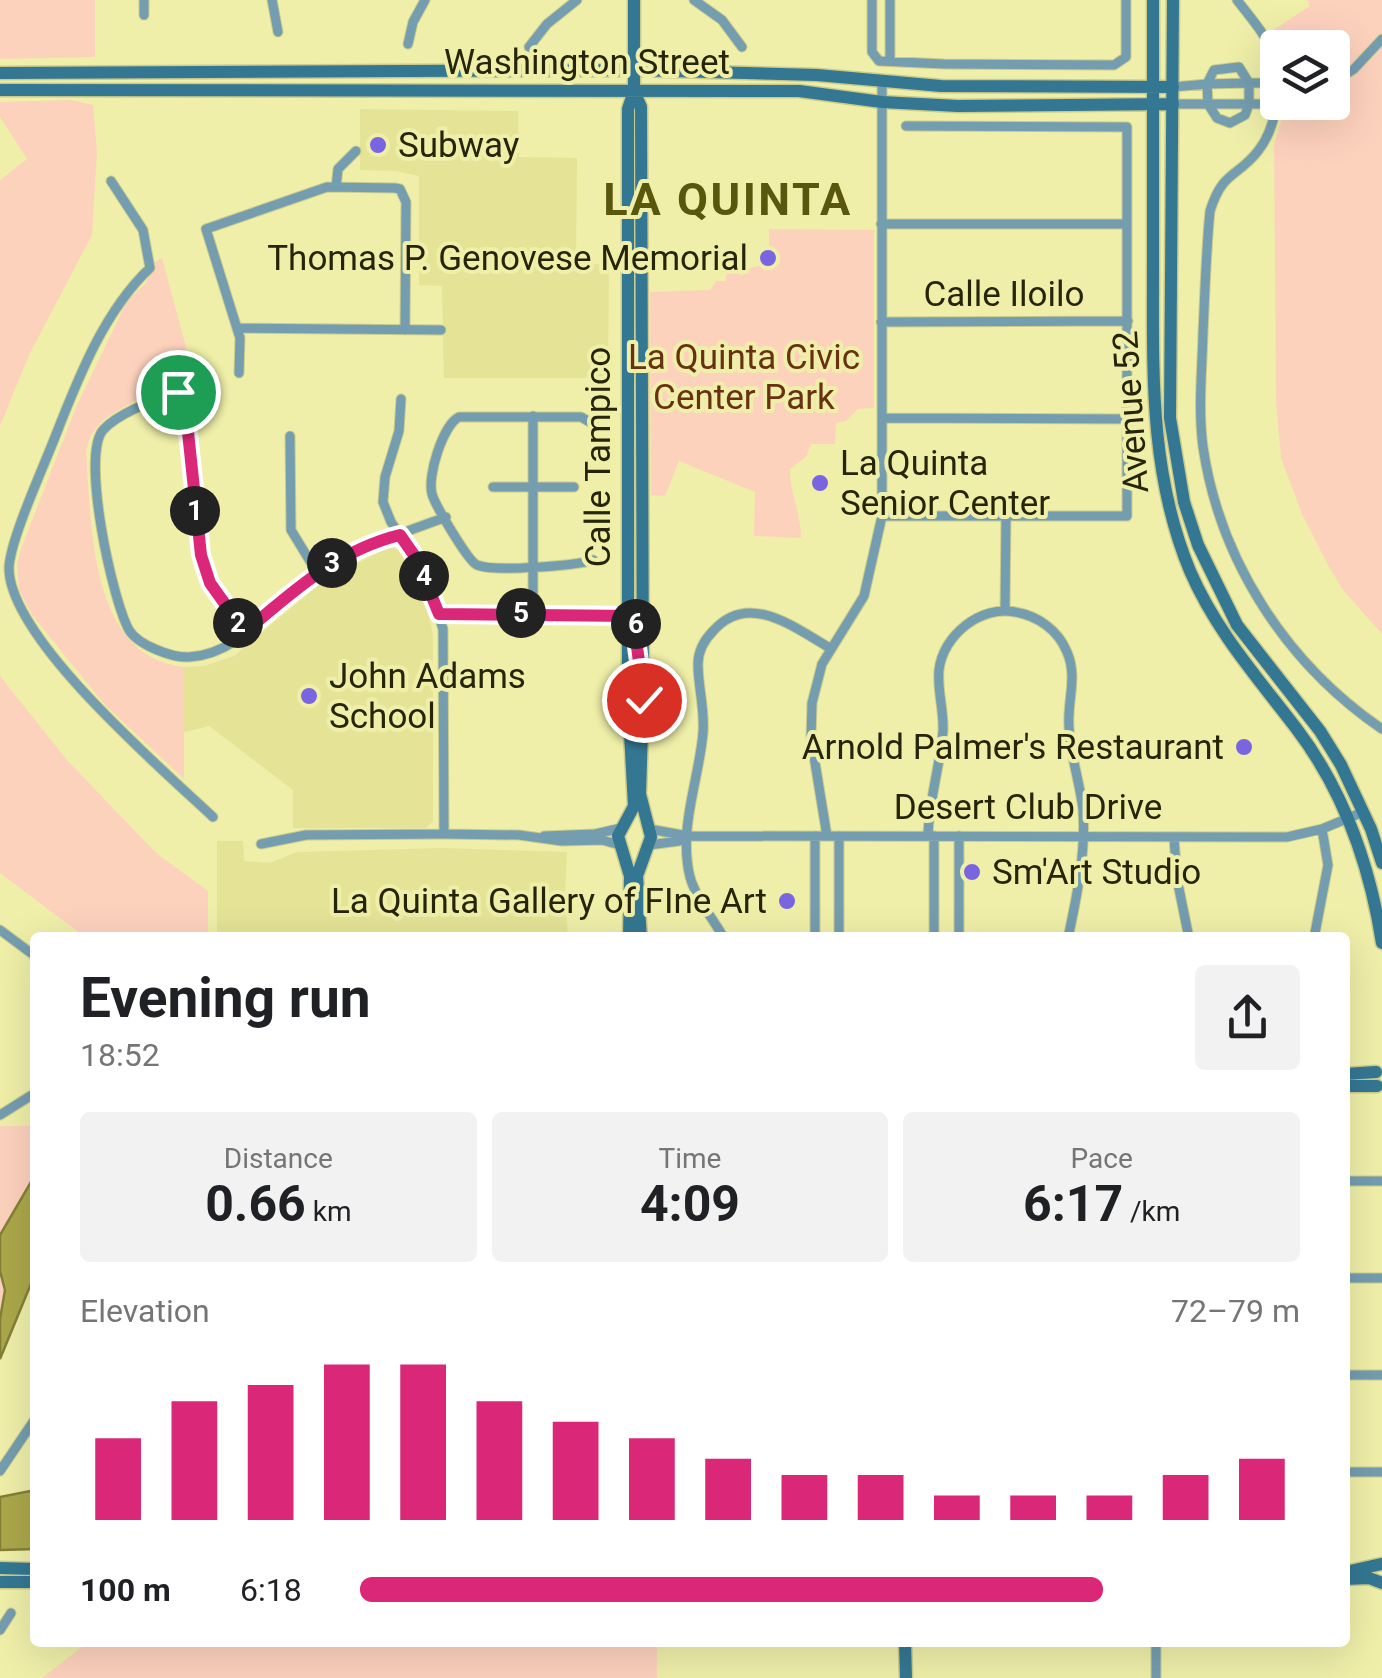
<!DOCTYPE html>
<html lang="en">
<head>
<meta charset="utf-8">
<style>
	body { margin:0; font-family:Roboto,sans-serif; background:#f2f2f2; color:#202124; height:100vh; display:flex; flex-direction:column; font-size:38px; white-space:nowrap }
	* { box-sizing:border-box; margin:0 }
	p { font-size:32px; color:#757577 }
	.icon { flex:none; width:55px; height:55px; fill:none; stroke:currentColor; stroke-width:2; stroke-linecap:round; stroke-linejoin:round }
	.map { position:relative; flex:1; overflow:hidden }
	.details { position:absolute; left:30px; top:932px; width:1320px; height:715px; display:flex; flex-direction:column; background:#fff; border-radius:10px; box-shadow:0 10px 40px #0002 }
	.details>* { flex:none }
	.buttons { position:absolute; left:1260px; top:30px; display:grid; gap:20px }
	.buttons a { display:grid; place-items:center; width:90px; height:90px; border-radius:10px; background:#fff; box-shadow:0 10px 40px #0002; font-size:50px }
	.pin { position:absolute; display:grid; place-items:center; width:85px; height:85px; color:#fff; margin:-42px; border:5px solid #fff; border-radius:50%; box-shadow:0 2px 10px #0007 }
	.km { position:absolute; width:50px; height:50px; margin:-25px; border-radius:50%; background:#222; color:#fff; font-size:28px; line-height:50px; text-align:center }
	.round { display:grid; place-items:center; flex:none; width:105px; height:105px; border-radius:10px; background:#f2f2f2 }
	.summary { display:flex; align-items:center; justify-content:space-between; height:170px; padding:0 50px }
	h1 { font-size:55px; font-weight:700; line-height:75px }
	.stats { display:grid; grid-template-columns:repeat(3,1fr); gap:15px; height:170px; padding:10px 50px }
	.stats div { display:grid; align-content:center; border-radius:10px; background:#f2f2f2; text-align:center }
	.stats b { font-size:50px; font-weight:700 }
	.stats small { font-size:28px; font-weight:400 }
	.stats p { font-size:28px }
	.chart { height:280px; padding:20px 50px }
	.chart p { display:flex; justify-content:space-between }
	.chart svg { width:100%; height:180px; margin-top:10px; stroke:#db2777; stroke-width:6 }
	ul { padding:0 50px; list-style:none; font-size:32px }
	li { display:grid; grid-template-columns:160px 120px 1fr; align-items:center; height:75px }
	li i { height:25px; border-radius:12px; background:#db2777 }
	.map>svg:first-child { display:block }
</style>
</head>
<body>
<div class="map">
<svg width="1382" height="1678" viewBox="0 0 1382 1678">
	<rect width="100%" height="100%" fill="#efefa9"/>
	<!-- built -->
	<path fill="#e4e396" d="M360,109L518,111L519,157L577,158L576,264H609L608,378H444L442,286L419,285V176L396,171L360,170Z
		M389,547L399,550L413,574L428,611L433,635V821L426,828H293V790L209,726L184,732V667L204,666L234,656L323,581Z
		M217,841H243L244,861L270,863L297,852L443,848L567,852L565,895L568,937H217Z"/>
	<!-- green -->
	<path fill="#fdd2bd" d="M0,0H95V57L0,59Z
		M1307,0H1382V634L1343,590L1328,565L1302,514L1281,458L1276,401L1274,145L1286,103L1332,102V48L1277,49L1270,32L1310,6Z
		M70,100L93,105L97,152L92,235L29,355L0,426V180L27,159L0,117V102Z
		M769,229L874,230V408L858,409L846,421L836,423L835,444H811L806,457L790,469C790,494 801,513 801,538L754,536L755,492L679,461L665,496L651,495L650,292L710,290L716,281H726V266L735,268L741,276L749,268L763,265L764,259L769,258Z
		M162,258L195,380C187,380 180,375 172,377C161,378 154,388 145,394C119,413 91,417 86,453C92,527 89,656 184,667V779L105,705L32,615L19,590L17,564L21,549L77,405L127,301L146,283L155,262Z
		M0,676L67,760L156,853L208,891V937H85L0,873Z
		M0,1126H35V1271L0,1355Z
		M87,1643H657V1678H42Z"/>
	<!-- water -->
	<path fill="#aba84a" stroke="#838136" stroke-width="2.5" d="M35,1175V1274L0,1359V1319L5,1290L0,1271V1235Z
		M35,1490V1549L0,1550V1497Z"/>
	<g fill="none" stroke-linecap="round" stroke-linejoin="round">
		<defs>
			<path id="street" d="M144,0V15
				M272,0L278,32
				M694,0L722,20L742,47
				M872,0V52L879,61L944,64L1114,65L1126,57V0
				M890,0V61
				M1237,0C1250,17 1270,39 1275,60C1281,89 1277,127 1258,151C1237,178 1223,170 1210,211C1206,251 1205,292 1203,333C1202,371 1198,409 1203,447C1220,562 1287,664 1382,729
				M408,44L413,22L425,0
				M529,47L547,24L577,0
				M1249,83V104H1208L1207,84Z
				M1332,83L1354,69L1382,39
				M1173,87L1207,84L1214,70L1239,67L1249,83H1268L1275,92
				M1173,104H1208L1217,118L1230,123L1245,115L1249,104H1267L1277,94
				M111,181L143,230L150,268C105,310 79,376 57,432C45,464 10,539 9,568C9,638 161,768 213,817
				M336,187L338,169L356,151
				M881,224H1127
				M881,322L1128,321
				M238,328L441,330
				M239,373L240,338L206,229L327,187L395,188L400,189L406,202L405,330
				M401,399L399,431L385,477L383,502L391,522L416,558L430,589L443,629L444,834
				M533,416V613
				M882,418L1127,419
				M290,436L291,530L316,571
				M493,487H574
				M882,516H1127V127L906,126
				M593,560C574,566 494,572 477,565C468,561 435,505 432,494C427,476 443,425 459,417H581L595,425
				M1005,610L1006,515
				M439,614H629
				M245,632L210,583L201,555L185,404L178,391C157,399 118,413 103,430C81,456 112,599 129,630C138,645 172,658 189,657C246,654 273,596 319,570C359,547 403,533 446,517
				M649,829L688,836L1287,837L1322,829L1363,812
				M544,836L595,834L621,828
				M815,836V938
				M827,836L811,738L812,703L822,664L864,596L882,516V82
				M928,836C929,800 940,766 943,731C944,710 937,690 939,670C943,635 981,605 1015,612C1038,616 1058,630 1067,652C1078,677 1067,701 1069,727C1070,755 1080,782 1083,810C1086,852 1077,896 1068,938
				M934,836V938
				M1174,838L1177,879L1189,938
				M261,844L306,835L444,834L519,835L562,841L602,840L620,845
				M649,845L679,841L688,836
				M0,930L35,956
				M724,938C713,919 696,898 690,877C678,829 699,780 703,733C705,709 698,687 698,664C698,651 705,639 714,630C749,591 795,628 830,648
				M839,938V836
				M959,938V836
				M1314,938L1328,865L1322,829
				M0,1115L35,1093
				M1345,1181H1382
				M1345,1278H1382
				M1345,1375H1382
				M0,1471L35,1419
				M1345,1472H1382
				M0,1630L11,1613
				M1156,1678V1642"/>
			<path id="secondary" d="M1153,0C1153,88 1153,177 1153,265C1153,370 1149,472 1190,571C1216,631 1257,677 1296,728C1344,791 1370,866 1382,943
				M1173,0L1170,418L1184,502L1198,545L1237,625L1320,731L1341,765L1371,829L1382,863
				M0,73L634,70L817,75L941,86L1173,87
				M0,90L799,91L882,102L958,106L1173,104
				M634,91L641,107L643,700L640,794L651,837L637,876L641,938
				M629,938L630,876L618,836L634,806L628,697V109L634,91V0
				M1345,1074L1376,1072
				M1345,1086H1377
				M0,1568L35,1569
				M1350,1571L1381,1564
				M1345,1579L1369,1578L1382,1583
				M0,1582H35
				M905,1642L906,1678"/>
		</defs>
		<!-- street casing -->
		<use href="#street" stroke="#cbcb8c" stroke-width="11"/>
		<!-- secondary casing -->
		<use href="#secondary" stroke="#cbcb8c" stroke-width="15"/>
		<!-- street -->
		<use href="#street" stroke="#749db0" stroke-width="9"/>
		<!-- secondary -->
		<use href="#secondary" stroke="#347792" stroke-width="12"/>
	</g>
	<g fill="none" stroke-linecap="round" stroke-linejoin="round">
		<defs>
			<path id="route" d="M178,392L185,404L201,555L210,583L245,632C292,592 338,550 400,535L416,558L439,614L633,616L644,700"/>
		</defs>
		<!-- route casing -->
		<use href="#route" stroke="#fff" stroke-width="20"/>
		<!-- route -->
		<use href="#route" stroke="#db2777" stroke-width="12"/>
	</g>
	<!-- markers -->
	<g fill="#7a65e0" stroke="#efefa9" stroke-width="4">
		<circle cx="378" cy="145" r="10"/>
		<circle cx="768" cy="258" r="10"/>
		<circle cx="820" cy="483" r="10"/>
		<circle cx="309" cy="696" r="10"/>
		<circle cx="1244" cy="747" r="10"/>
		<circle cx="972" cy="872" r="10"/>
		<circle cx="787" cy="901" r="10"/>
	</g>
	<g text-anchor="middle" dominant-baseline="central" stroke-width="8" stroke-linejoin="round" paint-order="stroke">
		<!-- street labels -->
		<g font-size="35" fill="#262509" stroke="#efefa9">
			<text x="587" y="62">Washington Street</text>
			<text x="1004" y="294">Calle Iloilo</text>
			<text transform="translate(1131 412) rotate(-94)">Avenue 52</text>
			<text transform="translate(598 457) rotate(-90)">Calle Tampico</text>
			<text x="1028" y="807">Desert Club Drive</text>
		</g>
		<!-- poi labels -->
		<g font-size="35" fill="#262509" stroke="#efefa9" text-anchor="start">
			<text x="398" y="145">Subway</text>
			<text x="748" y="258" text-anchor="end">Thomas P. Genovese Memorial</text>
			<text x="840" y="463">La Quinta<tspan x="840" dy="40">Senior Center</tspan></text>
			<text x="329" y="676">John Adams<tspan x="329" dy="40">School</tspan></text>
			<text x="1224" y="747" text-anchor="end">Arnold Palmer's Restaurant</text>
			<text x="992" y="872">Sm'Art Studio</text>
			<text x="767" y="901" text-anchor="end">La Quinta Gallery of FIne Art</text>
		</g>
		<!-- park labels -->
		<g font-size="35" fill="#673112" stroke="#efefa9">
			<text x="744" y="357">La Quinta Civic<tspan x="744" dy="40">Center Park</tspan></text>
		</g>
		<!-- district labels -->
		<g font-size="45" font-weight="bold" letter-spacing="2.5" fill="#59560e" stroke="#efefa9">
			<text x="728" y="199">LA QUINTA</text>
		</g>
	</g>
</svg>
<div class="buttons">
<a><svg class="icon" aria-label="layers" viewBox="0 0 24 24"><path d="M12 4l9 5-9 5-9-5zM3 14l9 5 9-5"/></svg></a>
</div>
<div class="pin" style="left:178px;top:392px;background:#1e9e55"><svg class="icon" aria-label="arrive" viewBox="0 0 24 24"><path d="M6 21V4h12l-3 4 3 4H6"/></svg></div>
<div class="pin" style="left:644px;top:700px;background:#d93025"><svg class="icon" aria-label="check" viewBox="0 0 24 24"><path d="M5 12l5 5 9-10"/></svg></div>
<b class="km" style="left:195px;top:511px">1</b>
<b class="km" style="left:238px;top:623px">2</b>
<b class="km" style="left:332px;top:563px">3</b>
<b class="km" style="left:424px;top:576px">4</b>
<b class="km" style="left:521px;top:613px">5</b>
<b class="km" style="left:636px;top:624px">6</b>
<section class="details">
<div class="summary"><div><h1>Evening run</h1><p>18:52</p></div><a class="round"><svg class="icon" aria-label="share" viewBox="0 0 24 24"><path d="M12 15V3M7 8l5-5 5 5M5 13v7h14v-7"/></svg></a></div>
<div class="stats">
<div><p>Distance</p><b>0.66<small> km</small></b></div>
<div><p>Time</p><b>4:09</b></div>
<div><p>Pace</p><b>6:17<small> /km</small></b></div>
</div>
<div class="chart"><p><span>Elevation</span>72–79 m</p>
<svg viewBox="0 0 160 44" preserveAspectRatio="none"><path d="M5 44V24M15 44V15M25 44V11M35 44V6M45 44V6M55 44V15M65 44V20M75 44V24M85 44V29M95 44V33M105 44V33M115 44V38M125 44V38M135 44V38M145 44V33M155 44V29"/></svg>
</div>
<ul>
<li><b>100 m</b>6:18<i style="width:79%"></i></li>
</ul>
</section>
</div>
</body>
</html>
